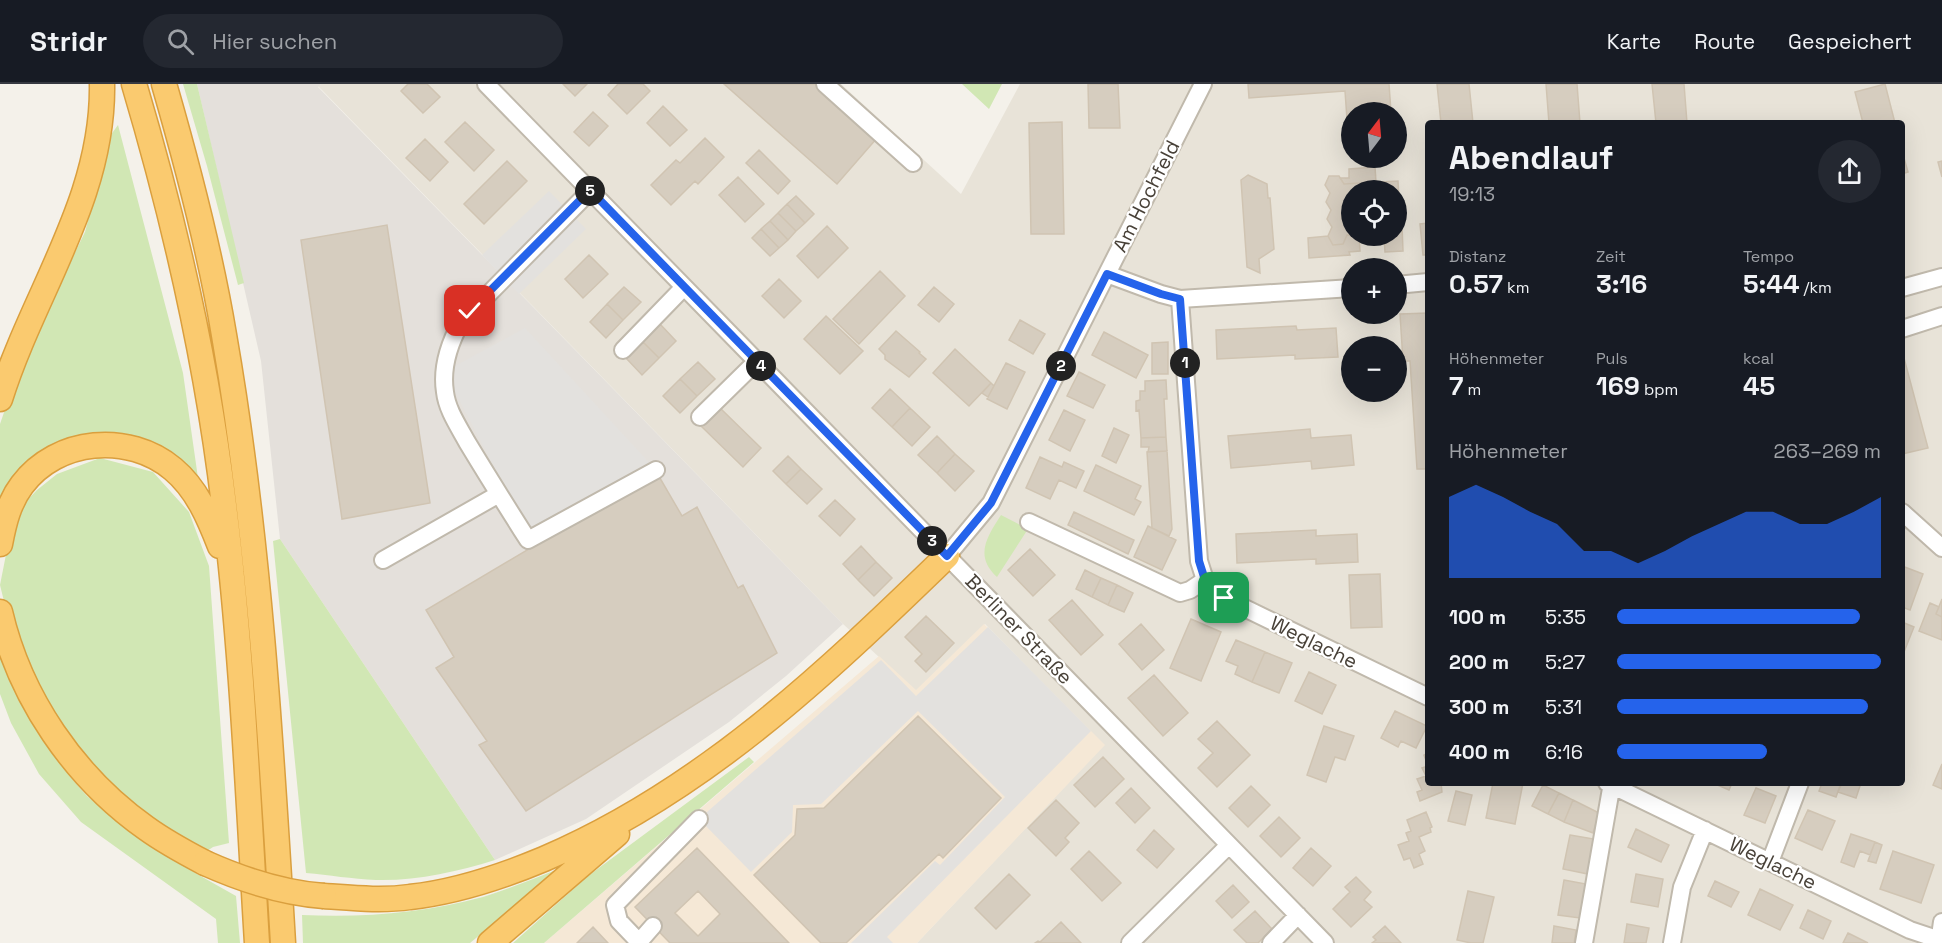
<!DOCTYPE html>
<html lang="de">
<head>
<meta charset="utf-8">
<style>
	body { margin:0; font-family:"Space Grotesk",sans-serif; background:#242831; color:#f1f3f6; height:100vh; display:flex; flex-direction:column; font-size:22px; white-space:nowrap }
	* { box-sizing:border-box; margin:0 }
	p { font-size:20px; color:#9ea1a6 }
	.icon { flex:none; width:33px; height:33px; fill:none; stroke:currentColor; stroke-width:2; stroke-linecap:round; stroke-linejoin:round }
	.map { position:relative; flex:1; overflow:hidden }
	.drawer { position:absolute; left:1425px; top:36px; width:480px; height:666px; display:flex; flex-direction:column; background:#171b24; border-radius:6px; box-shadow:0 6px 24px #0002 }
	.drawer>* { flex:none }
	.needle { width:39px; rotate:16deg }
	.buttons { position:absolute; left:1341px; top:18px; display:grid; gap:12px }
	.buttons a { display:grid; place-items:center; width:66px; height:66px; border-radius:50%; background:#171b24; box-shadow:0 6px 24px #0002; font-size:30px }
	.pin { position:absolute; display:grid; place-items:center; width:51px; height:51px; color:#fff; margin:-26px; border-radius:12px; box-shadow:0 3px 9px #0006 }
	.km { position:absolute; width:30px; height:30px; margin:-15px; border-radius:50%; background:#222; color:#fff; font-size:16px; line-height:30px; text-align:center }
	.round { display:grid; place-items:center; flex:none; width:63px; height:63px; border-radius:32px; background:#242831 }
	.summary { display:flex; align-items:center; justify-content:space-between; height:102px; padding:0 24px }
	h1 { font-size:33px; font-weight:700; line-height:45px }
	.figures { display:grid; grid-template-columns:repeat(3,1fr); gap:9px; height:102px; padding:6px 24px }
	.figures div { display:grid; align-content:center }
	.figures b { font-size:26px; font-weight:700 }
	.figures small { font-size:16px; font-weight:400 }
	.figures p { font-size:16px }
	.chart { height:168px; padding:12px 24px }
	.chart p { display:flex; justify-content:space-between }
	.chart svg { width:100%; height:108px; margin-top:6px; fill:#2563eb; opacity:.7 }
	ul { padding:0 24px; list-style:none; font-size:20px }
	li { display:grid; grid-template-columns:96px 72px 1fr; align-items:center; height:45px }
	li i { height:15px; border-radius:8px; background:#2563eb }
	header { display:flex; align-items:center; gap:36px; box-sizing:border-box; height:84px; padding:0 30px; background:#171b24; border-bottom:2px solid #363941 }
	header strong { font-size:28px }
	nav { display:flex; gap:33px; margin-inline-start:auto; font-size:21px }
	.search { width:420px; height:54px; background:#242831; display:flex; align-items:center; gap:15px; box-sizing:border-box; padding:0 21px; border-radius:33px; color:#9ea1a6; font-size:22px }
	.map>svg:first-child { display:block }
</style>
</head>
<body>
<header>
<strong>Stridr</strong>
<div class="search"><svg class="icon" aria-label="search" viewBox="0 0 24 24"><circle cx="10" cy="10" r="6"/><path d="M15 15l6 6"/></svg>Hier suchen</div>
<nav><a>Karte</a><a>Route</a><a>Gespeichert</a></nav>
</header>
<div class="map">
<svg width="1942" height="859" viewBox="0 0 1942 859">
	<rect width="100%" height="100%" fill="#f4f1ea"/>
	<!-- residential -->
	<path fill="#e8e3d8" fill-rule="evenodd" d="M321,0H841L961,110L1020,0H1942V859H917L1104,661L985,540L916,607L843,540L318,2ZM1352,28H1396V74H1352ZM1428,39H1902V699H1428ZM1352,106H1396V152H1352ZM1352,184H1396V230H1352ZM1352,262H1396V308H1352Z"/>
	<!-- commercial -->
	<path fill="#f5e8d6" d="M984,540L1105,661L917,859H544L879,572L916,606Z"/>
	<!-- industrial -->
	<path fill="#e4e0db" d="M197,0H321L318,3L843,540L786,592L729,638L586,735L495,776L280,455L261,277Z"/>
	<!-- green -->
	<path fill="#d1e7b4" d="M183,0H197L244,199L238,201L207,82Z
		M962,0H1002L989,25Z
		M118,41L183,289L199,401L97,352L39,367L15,390L0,418V340L20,282L85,148L110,52Z
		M100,374L153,388L189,428L209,482L229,759L213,763L204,769L151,741L96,695L16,566L0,501L14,430L37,406L57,390Z
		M1001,431L1028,445L997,493C974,472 987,453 1001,431Z
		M280,455L495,776C456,788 417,797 376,796C352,795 329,791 306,789L273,457Z
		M0,568L23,622L73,696L87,712L115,735L197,790L236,812L240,859H218L216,835L81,738L39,690L11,639L0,610Z
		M749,673L754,678L544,859H513L588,792Z
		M561,784L470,859H303L302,831C363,834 424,829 483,813C509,805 535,794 561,784Z"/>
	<!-- parking -->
	<path fill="#e3e1de" d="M549,107L586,145L519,210L482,171Z
		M525,244L656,386L535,452L491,377L454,306L455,282Z
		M988,543L1091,647L887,853L893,859H851L935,777L940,781L1005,713L918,627L821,720L793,721L792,748L751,788L699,735L881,576L916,612Z"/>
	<!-- building -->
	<path fill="#d6cdbf" stroke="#d0c4b2" stroke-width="1.5" fill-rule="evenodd" d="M408,0H427L440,13L423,29L401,7Z
		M563,0H587L575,12Z
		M618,0H643L650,7L627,30L608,11Z
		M724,0H816L877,54L837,100Z
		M1088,0H1118L1120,44H1089Z
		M1248,0H1389L1391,28H1352V34L1347,35L1345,7L1249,14Z
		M1437,0H1469L1473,39H1441Z
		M1546,0H1577L1580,39H1549Z
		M1652,0H1684L1687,39H1656Z
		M1885,0L1895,39H1863L1855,8Z
		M663,22L687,46L670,62L647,39Z
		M593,28L608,42L589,62L574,48Z
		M465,38L494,66L474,87L445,58Z
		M1062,38L1064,150H1031L1029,39Z
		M705,54L724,73L698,100L695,97L671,121L651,101L676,76L680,79Z
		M425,55L448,78L430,97L406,74Z
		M759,66L790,97L778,110L746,79Z
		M1902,67L1908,88L1902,90Z
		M507,77L527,97L484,140L464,120Z
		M1942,77V93L1938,78Z
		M1375,83L1376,98L1344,100L1340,94H1349V85Z
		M1248,91L1267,100L1268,114H1270L1274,165L1259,175L1260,189L1247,183L1241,96Z
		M1329,92H1339L1344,100L1398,97L1399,116H1401L1403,167L1385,168L1384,152H1396V106H1352V151H1347L1343,160L1333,161L1328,152L1332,143L1327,135L1331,126L1326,118L1330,109L1325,101Z
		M738,93L764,120L745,138L719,111Z
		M796,112L814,130L805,139L787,120Z
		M787,120L805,139L796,147L778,129Z
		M778,129L796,147L788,156L770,137Z
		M770,137L788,156L779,164L761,145Z
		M1428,139V171H1423L1420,140Z
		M387,141L430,419L342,435L301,156Z
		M827,142L848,164L818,194L797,172Z
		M761,145L779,164L770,172L752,154Z
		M1347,151L1359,152L1360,167L1349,168L1350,171L1309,174L1308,154L1328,152L1333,161L1343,160Z
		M589,171L608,190L583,214L565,195Z
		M880,187L905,212L859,260L833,235Z
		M779,195L801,217L784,234L762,212Z
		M624,203L641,218L623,236L607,220Z
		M934,203L954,220L939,238L918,221Z
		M607,220L623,236L606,254L590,238Z
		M1428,229V385H1417L1410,277H1403L1400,230Z
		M826,232L863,267L840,290L804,255Z
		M1020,236L1045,250L1033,270L1009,256Z
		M660,240L676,257L659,274L643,258Z
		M1296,242L1297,246L1336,244L1338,273L1295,275V271L1217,275L1216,246Z
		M896,247L920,268L919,269L926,275L909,293L885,275V271L879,265Z
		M1104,248L1148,271L1136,294L1092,271Z
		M643,258L659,274L642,291L626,274Z
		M1168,258V290H1152V259Z
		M955,265L991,299L969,322L933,289Z
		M1902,274H1904L1928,364L1902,370Z
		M698,278L715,295L697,312L680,295Z
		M1006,279L1025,288L1007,325L987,315Z
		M1079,288L1105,301L1093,324L1067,312Z
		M680,295L697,312L680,329L663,312Z
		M1166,296L1167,315H1164L1166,353L1141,354L1139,326L1136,327V317L1140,316V307H1145V297Z
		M991,299L994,302L988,313L982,309Z
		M890,305L910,324L892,343L872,324Z
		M719,323L761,364L743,383L701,342Z
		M910,324L930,343L912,362L892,343Z
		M1064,326L1085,336L1070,367L1049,356Z
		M1114,344L1129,351L1116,379L1102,372Z
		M1310,345L1311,354L1351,351L1354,381L1312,385L1311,377L1231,384L1228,352Z
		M937,352L955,370L937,389L918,371Z
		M1166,353L1167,367L1148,368L1149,363H1141V354Z
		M1167,367L1172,445L1169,452L1152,444L1147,368Z
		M955,370L974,387L955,407L937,389Z
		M788,372L801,385L786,400L773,387Z
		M1040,373L1062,383L1064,378L1084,387L1076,404L1059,396L1050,415L1026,404Z
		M1096,381L1141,402L1135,415L1141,418L1134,431L1084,407Z
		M801,385L822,405L807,420L786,400Z
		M657,389L682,432L697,423L738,504L743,501L777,569L526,727L479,661L487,657L436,584L454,573L426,526Z
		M835,416L855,435L840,452L819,432Z
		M1074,428L1134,456L1128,470L1068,441Z
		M1148,442L1176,456L1162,486L1134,473Z
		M1316,446V452L1357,450L1358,478L1316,480V475L1237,479L1236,450Z
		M861,462L876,478L858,496L843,480Z
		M1030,465L1055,491L1033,512L1008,486Z
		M876,478L892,494L874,512L858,496Z
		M1902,482L1923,490L1910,526L1902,523Z
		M1085,486L1101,494L1092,513L1076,505Z
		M1380,490L1382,543L1351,544L1349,491Z
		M1101,494L1117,501L1108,521L1092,513Z
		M1117,501L1133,509L1124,528L1108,521Z
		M1942,515V533L1936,530Z
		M1072,516L1103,551L1081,571L1049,536Z
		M1930,519L1939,523L1936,530L1942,533V556L1919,547Z
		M926,532L954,559L926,588L915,577L922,570L905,553Z
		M1191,535L1221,548L1201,597L1170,584Z
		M1902,538L1914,543L1902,573Z
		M1141,540L1164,566L1142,586L1119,560Z
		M1236,556L1265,568L1252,598L1235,590L1238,582L1226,577Z
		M1265,568L1292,579L1279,609L1252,598Z
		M1309,588L1336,601L1322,630L1295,617Z
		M1154,591L1188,629L1163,652L1128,614Z
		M1395,627L1427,642L1416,664L1401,657L1398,663L1381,654Z
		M918,632L1001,714L943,774L939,770L846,859H821L754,791L795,751L797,725L824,724Z
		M1217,637L1250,671L1217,703L1198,684L1213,669L1198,655Z
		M1324,642L1354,652L1345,676L1335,673L1326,698L1307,691Z
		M1428,669V699H1441L1442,708L1420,717L1417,708L1422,706L1417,695L1426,692L1422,684L1428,682L1424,671Z
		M1103,673L1124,695L1095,723L1074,701Z
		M1942,680V705L1933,701Z
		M1493,699H1523L1515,740L1486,734Z
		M1713,699H1732L1729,706Z
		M1822,699H1841L1836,713L1819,707Z
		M1842,699H1861L1856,714L1838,708Z
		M1543,701L1559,709L1548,730L1532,722Z
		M1251,702L1270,721L1248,743L1229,724Z
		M1131,704L1150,724L1135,739L1116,719Z
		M1756,704L1776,712L1765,739L1744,731Z
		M1456,707L1472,711L1465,741L1448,737Z
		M1559,709L1573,716L1564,738L1548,730Z
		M1056,716L1079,739L1065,754L1069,758L1056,772L1028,744Z
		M1573,716L1599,729L1593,749L1564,738Z
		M1808,726L1835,737L1822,766L1795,754Z
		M1426,728L1432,743L1430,744L1431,748L1419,753L1425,767L1419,770L1423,780L1414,784L1410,774L1404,776L1398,761L1409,757L1406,749L1411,747L1407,736Z
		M1279,733L1300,754L1281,773L1260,752Z
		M1636,745L1669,761L1661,778L1628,763Z
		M1154,746L1174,765L1157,784L1137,766Z
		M1851,750L1875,758L1870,771L1860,767L1854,783L1841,778Z
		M1570,751L1594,755L1588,790L1563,785Z
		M1875,758L1882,761L1876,779L1868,777Z
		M697,764L789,859H670L635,823ZM698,807L720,830L698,852L675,829Z
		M1311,764L1331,782L1313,802L1293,784Z
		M1089,767L1121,799L1102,817L1071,785Z
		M1893,767L1934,781L1921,819L1880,805Z
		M1009,790L1030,811L996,845L975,824Z
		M1636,790L1663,795L1658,823L1631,818Z
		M1356,793L1371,808L1364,816L1372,823L1351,843L1333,825L1350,808L1345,803Z
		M1564,796L1586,800L1580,834L1558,831Z
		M1715,797L1739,808L1731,823L1708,812Z
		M1233,801L1249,818L1232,834L1216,817Z
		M1760,805L1793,821L1780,846L1748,831Z
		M1468,807L1494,813L1483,859H1471L1457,856Z
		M1808,826L1831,837L1823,855L1800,844Z
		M1255,827L1272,845L1258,859H1247L1234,846Z
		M1061,838L1081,859H1035L1038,857L1040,858Z
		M1627,840L1649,844L1646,859H1624Z
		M1385,842L1401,859H1372L1376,856L1373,853Z
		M1554,842L1576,846L1574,859H1552Z
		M593,843L608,859H577Z
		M1848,849L1868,859H1843Z"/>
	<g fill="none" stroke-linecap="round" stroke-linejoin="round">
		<defs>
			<path id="minor" d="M486,0L1325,859
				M825,0L913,79
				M590,107L461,238C449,260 441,283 445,308C447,326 459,343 467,358C487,391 507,423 528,456L656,386
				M1107,190L1161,210L1180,215L1199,477L1205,496L1224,514L1428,613
				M1396,201L1428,198
				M1902,204L1942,193
				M1180,215L1352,204
				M1902,245L1942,232
				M623,266L684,203
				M700,333L757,277
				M1902,428L1942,464
				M1029,438L1180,509L1190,506L1205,496
				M947,472L991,419L1203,0
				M383,476L499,410
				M1607,699L1910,846L1940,856
				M1770,778L1800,699
				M639,858L653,842
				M640,859L619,837L615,821L699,735
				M1130,859L1229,761
				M1271,859L1298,831
				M1584,859L1612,699
				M1672,859L1682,803L1705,746
				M1939,859L1942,838"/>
			<path id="highway" d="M134,0C175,138 207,278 224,421C242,566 248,713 257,859
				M164,0C188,83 210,166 224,251C259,452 271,656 283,859
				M0,315C33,209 104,115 102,0
				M0,460C4,439 9,418 22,401C57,354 129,348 173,385C197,405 209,434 220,462
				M0,528C20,614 74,693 146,744C164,757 184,768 205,779
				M324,812C353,814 381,817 410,813C456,808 501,793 544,775C703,707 825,590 947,472
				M490,859L617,750"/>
		</defs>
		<!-- minor casing -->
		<use href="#minor" stroke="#c0b9ac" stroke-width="20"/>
		<!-- highway casing -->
		<use href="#highway" stroke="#da9f3e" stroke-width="27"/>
		<!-- minor -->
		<use href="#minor" stroke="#fff" stroke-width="16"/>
		<!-- highway -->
		<use href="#highway" stroke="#faca6f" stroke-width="24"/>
		<defs>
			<path id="highway-bridge" d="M205,779C243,796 282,809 324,812"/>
		</defs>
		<!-- highway-bridge casing -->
		<use href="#highway-bridge" stroke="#da9f3e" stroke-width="27" stroke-linecap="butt"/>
		<!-- highway-bridge -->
		<use href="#highway-bridge" stroke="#faca6f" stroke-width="24"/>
	</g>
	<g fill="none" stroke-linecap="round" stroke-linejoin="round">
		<defs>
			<path id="route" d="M470,227L590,106L947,472L991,419L1107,190L1161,210L1180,215L1199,477L1205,496L1224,514"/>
		</defs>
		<!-- route casing -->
		<use href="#route" stroke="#fff" stroke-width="12"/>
		<!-- route -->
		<use href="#route" stroke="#2563eb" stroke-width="8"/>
	</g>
	<g text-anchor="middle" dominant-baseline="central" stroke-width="4.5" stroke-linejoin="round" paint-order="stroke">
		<!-- street labels -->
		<g font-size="20" fill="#484138" stroke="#fff">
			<text transform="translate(1146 112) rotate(-63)">Am Hochfeld</text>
			<text transform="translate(1019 545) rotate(46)">Berliner Straße</text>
			<text transform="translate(1314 558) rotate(26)">Weglache</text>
			<text transform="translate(1773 779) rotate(26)">Weglache</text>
		</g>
	</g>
</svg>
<div class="buttons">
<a><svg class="needle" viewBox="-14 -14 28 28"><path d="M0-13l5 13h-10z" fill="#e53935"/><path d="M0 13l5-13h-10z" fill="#9ea1a6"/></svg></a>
<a><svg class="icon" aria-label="locate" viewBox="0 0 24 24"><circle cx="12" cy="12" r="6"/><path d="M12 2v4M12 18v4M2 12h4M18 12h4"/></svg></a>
<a>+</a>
<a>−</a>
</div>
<div class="pin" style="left:1224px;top:514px;background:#1e9e55"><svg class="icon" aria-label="arrive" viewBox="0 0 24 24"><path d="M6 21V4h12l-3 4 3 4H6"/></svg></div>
<div class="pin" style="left:470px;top:227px;background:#d93025"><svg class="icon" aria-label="check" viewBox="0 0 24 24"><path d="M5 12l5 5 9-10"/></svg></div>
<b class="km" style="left:1185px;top:279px">1</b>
<b class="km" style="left:1061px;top:282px">2</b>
<b class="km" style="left:932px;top:457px">3</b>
<b class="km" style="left:761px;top:282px">4</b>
<b class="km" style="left:590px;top:107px">5</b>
<section class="drawer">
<div class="summary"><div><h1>Abendlauf</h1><p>19:13</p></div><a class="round"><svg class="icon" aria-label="share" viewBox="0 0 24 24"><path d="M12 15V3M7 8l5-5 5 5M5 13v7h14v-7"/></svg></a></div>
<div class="figures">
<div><p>Distanz</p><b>0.57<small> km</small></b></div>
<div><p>Zeit</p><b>3:16</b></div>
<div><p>Tempo</p><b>5:44<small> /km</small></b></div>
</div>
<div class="figures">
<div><p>Höhenmeter</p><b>7<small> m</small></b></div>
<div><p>Puls</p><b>169<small> bpm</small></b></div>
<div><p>kcal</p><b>45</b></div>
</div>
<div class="chart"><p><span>Höhenmeter</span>263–269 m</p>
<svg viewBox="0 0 160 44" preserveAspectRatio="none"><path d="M0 44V11L10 6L20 11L30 17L40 22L50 33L60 33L70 38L80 33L90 27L100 22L110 17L120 17L130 22L140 22L150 17L160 11V44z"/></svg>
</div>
<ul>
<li><b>100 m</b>5:35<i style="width:92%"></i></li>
<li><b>200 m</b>5:27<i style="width:100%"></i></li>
<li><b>300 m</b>5:31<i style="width:95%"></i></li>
<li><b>400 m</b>6:16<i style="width:57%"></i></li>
</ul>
</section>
</div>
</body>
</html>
